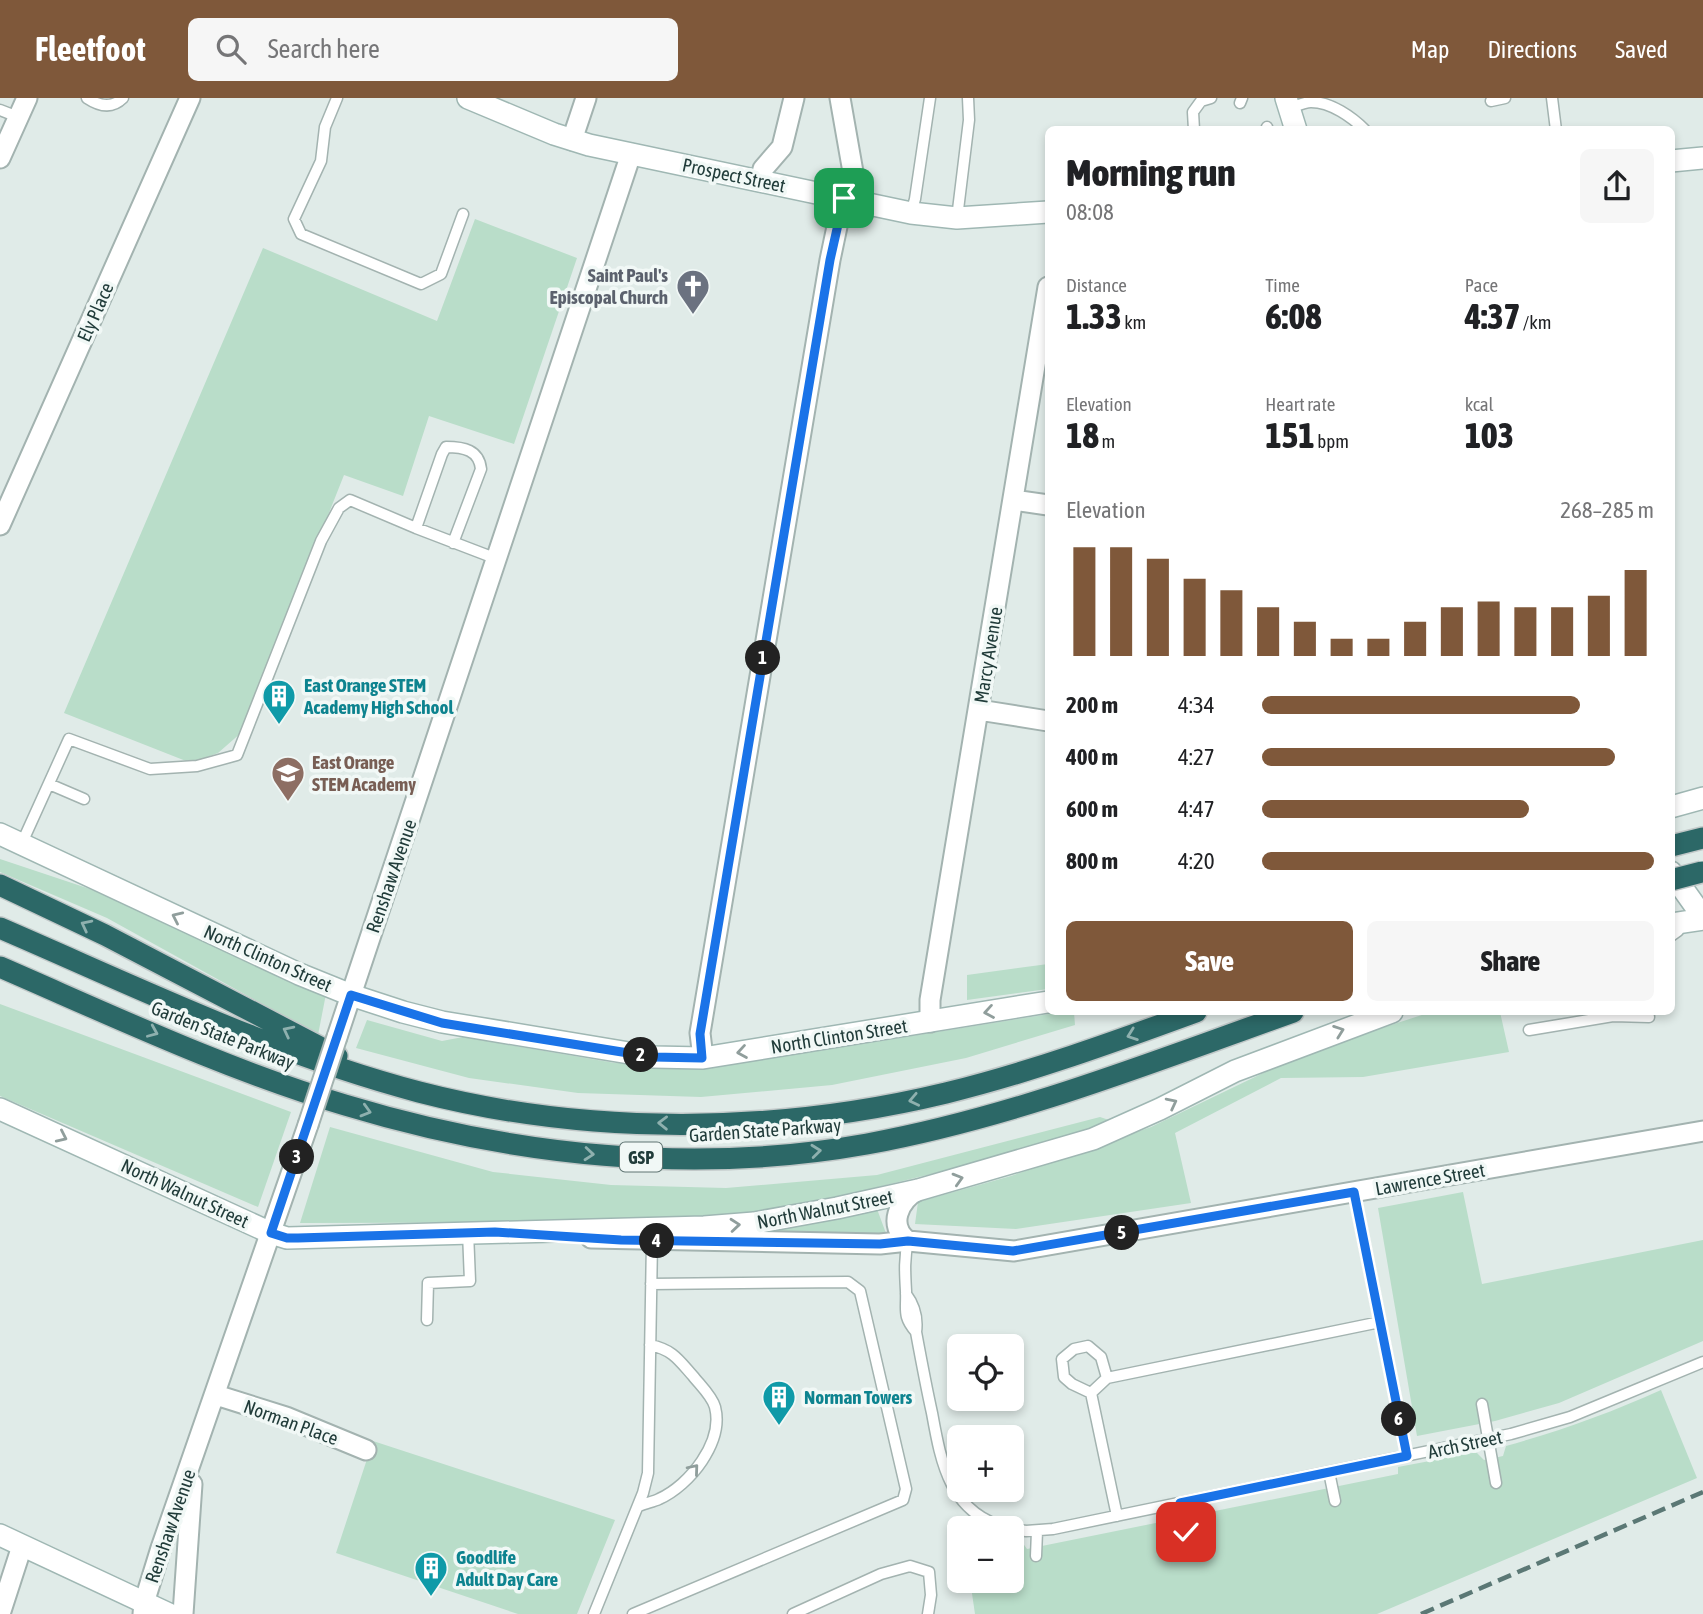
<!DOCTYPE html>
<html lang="en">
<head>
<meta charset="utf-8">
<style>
	body { margin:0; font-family:"Asap Condensed",sans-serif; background:#f6f6f6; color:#202124; height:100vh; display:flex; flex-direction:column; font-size:26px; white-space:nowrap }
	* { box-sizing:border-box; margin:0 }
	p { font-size:23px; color:#757577 }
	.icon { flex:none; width:38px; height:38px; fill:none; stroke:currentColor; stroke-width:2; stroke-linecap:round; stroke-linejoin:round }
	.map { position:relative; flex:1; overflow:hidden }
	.details { position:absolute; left:1045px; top:28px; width:630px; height:889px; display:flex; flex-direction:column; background:#fff; border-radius:10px; box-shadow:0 4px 10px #0003 }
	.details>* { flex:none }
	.controls { position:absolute; left:947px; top:1236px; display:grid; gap:14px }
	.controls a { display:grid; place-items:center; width:77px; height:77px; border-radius:10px; background:#fff; box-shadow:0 4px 10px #0003; font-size:35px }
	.pin { position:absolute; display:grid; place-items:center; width:60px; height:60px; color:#fff; margin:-30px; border-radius:14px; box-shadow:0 4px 10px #0006 }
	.km { position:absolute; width:35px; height:35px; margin:-18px; border-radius:50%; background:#222; color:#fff; font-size:19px; line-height:35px; text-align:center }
	.round { display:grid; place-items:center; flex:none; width:74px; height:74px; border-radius:10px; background:#f6f6f6 }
	.overview { display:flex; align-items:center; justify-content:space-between; height:119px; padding:0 21px }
	h1 { font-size:38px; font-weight:800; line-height:52px }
	.stats { display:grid; grid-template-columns:repeat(3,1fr); gap:10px; height:119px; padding:7px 21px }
	.stats div { display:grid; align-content:center }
	.stats b { font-size:35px; font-weight:800 }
	.stats small { font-size:19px; font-weight:400 }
	.stats p { font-size:19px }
	.chart { height:196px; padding:14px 21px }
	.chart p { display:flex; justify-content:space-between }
	.chart svg { width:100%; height:126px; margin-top:7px; stroke:#7f583a; stroke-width:6 }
	.primary-button { display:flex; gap:14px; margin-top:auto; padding:14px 21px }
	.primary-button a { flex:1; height:80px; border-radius:10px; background:#7f583a; color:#fff; font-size:28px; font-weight:800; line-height:80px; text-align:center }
	.primary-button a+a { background:#f6f6f6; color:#202124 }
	ul { padding:0 21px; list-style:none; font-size:23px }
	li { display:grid; grid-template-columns:112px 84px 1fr; align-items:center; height:52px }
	li i { height:18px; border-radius:9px; background:#7f583a }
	header { display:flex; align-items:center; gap:42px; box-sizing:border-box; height:98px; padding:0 35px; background:#7f583a; color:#fff }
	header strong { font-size:33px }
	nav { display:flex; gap:38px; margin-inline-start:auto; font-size:24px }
	.search { width:490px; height:63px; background:#f6f6f6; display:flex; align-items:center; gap:18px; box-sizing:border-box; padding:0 24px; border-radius:10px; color:#757577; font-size:26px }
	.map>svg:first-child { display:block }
</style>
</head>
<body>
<header>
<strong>Fleetfoot</strong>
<div class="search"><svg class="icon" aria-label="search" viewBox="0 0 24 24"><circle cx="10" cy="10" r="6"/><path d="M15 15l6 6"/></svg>Search here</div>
<nav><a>Map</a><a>Directions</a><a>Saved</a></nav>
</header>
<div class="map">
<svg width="1703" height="1516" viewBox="0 0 1703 1516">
	<rect width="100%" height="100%" fill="#e0ebe8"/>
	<!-- green -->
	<path fill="#b9ddc9" d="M475,121L577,160L514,346L429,318L403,398L344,377L242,634L218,655L191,665L64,615L263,150L437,223Z
		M0,761L90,791L326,896L318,937L107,820L0,774Z
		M1048,866V891L967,902V877Z
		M0,906L291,1014L258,1109L0,998Z
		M1062,914H1074L1075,927L966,960L832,987L701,999L578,995L469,980L356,950L367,922L442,943L463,939L615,965L717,969Z
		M1431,914H1500L1509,954L1363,979L1281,980L1175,1035L1191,1105L1016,1131L915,1126L918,1104L1011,1078L1151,1029L1305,955Z
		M1100,1019L1115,1024L976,1065L784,1112L666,1124L300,1125L330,1029L493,1074L611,1087L726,1090L877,1077Z
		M1463,1094L1482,1186L1703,1142V1243L1559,1305L1495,1323L1417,1338L1378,1110Z
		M877,1111L887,1138H737Z
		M1661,1292L1697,1380L1377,1516H975L970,1482H1012V1439L1022,1444L1027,1451L1398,1376V1369L1472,1355H1477L1484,1362L1503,1358L1506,1348C1560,1333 1610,1315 1661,1292Z
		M373,1343L615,1422L577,1516H518L336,1455Z"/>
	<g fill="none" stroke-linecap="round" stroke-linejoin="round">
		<defs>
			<path id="lane" d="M87,0C99,8 112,11 123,0
				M337,0L325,29L321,63L294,121L301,136L421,186L441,176L463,116
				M1552,0L1556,32
				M1491,3L1505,0
				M1240,5L1242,0
				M1290,10C1296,8 1305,4 1311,4C1331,4 1352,19 1365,32
				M0,12L18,19
				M1267,29V32
				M1194,32L1193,14L1201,3L1211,0
				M911,115L915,101L930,0
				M957,120L969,22L968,0
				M453,445L481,371C479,352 464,349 446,349L442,356L416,430L497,461
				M49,686L84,701
				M21,747L69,641L150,671L197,668L237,657L321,443L339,410L350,402L416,430
				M1671,838L1678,833L1680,825
				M1613,918L1649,919
				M1529,932L1613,918V914
				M1354,1094L1407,1358
				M908,1143C904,1161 905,1175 906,1193C907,1212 902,1218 916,1234
				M906,1196C915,1208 918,1219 916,1234C921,1261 926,1288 932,1315C941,1365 950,1416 1008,1430
				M427,1222L428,1185L470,1183L468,1134
				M1091,1295L1072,1286L1064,1279L1062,1261L1074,1251L1088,1248L1101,1259L1107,1280
				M1482,1306L1496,1385
				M1329,1374L1335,1403
				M1180,1405L1186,1434
				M639,1408C645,1405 653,1404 659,1401C690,1387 724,1344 715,1309C712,1298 700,1287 693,1278C678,1261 673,1252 650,1247
				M1117,1418L1091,1295L1107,1280L1380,1224
				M1012,1431L1026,1433L1053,1431L1511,1336L1570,1319L1703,1264
				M1036,1458L1037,1433
				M594,1516L643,1395L648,1375L652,1143
				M633,1516L903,1402L906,1391L860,1193L848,1184L651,1186
				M793,1516L881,1476L910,1468L929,1474L931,1497L928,1516"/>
			<path id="street" d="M840,0L853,74L852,102
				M572,42L586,0
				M0,60L27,0
				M760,83L763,71L782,49L794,0
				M1014,402L1048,407
				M0,427L190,0
				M979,612L1048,623
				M930,924V902L1048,189
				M337,939L631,56
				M703,960L700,935L830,162L843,100
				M591,1140L880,1146L908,1143L1014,1153L1703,1033
				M908,1143C887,1128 899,1102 918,1092
				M216,1297L286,1319L366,1352
				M0,1516L22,1448
				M143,1516L144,1505L161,1450L308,1027
				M183,1516L192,1386"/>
			<path id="secondary" d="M468,0L554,36L589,47L911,115L957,120L1048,114
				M1286,0L1296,32
				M1671,63L1703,60
				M1671,709L1703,700
				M0,736L299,876L351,897L403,914L442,924L653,959L703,960L1048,904
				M1671,774L1703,819
				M1671,826L1703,821
				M0,1011L271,1135L287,1140L704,1129L754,1125L837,1110L918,1092L1093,1041L1160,1011L1235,973L1392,914
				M0,1437L169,1516"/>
			<path id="highway" d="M1671,748L1703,740
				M0,787L105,837L337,958
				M0,830C137,889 274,956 419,994C589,1038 776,1036 946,995C1031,974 1114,944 1196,914
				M0,869C113,918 227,972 345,1007C513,1058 694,1077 867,1046C1014,1019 1153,964 1293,914"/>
		</defs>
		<!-- lane casing -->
		<use href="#lane" stroke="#a3b3b0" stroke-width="13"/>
		<!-- street casing -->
		<use href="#street" stroke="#a3b3b0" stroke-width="23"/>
		<!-- secondary casing -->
		<use href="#secondary" stroke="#9fb7b3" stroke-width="24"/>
		<!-- highway casing -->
		<use href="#highway" stroke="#c1c8c8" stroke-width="24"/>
		<!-- lane -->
		<use href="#lane" stroke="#fff" stroke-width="10"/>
		<!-- street -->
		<use href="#street" stroke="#fff" stroke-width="19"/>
		<!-- secondary -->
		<use href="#secondary" stroke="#fff" stroke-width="21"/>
		<!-- highway -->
		<use href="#highway" stroke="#2c6867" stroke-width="21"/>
		<!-- rail -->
		<path stroke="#5b7875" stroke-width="4.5" stroke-dasharray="14 7" stroke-linecap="butt" d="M1421,1516L1703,1394"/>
		<defs>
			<path id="street-bridge" d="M308,1027L337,939"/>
			<path id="highway-bridge" d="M1671,782L1702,774"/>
		</defs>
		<!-- street-bridge casing -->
		<use href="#street-bridge" stroke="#a3b3b0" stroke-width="23" stroke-linecap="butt"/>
		<!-- highway-bridge casing -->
		<use href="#highway-bridge" stroke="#c1c8c8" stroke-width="24" stroke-linecap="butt"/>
		<!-- street-bridge -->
		<use href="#street-bridge" stroke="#fff" stroke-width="19"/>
		<!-- highway-bridge -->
		<use href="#highway-bridge" stroke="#2c6867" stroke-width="21"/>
	</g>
	<!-- one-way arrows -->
	<defs><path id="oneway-chevron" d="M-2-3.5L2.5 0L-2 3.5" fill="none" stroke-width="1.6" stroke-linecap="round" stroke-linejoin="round" transform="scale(1.75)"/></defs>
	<g stroke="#909e9c">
		<use href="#oneway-chevron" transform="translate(177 819) rotate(-155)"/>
		<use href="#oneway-chevron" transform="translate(989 914) rotate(170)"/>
		<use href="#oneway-chevron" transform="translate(1339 933) rotate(-20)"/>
		<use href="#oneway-chevron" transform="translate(742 954) rotate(171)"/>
		<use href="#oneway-chevron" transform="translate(1172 1005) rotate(-27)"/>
		<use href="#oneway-chevron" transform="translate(62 1039) rotate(25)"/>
		<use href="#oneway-chevron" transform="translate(958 1081) rotate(-16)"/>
		<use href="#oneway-chevron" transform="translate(735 1127) rotate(-5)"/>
		<use href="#oneway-chevron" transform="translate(694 1371) rotate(-50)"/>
	</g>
	<g stroke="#8eb0ae">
		<use href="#oneway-chevron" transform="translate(86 827) rotate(-153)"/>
		<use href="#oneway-chevron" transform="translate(288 933) rotate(-153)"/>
		<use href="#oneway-chevron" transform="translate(153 934) rotate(23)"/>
		<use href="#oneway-chevron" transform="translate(1132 937) rotate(160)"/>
		<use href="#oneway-chevron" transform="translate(914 1002) rotate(168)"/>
		<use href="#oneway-chevron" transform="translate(366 1013) rotate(16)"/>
		<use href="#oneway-chevron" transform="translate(663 1025) rotate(-179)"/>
		<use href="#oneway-chevron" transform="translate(816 1053) rotate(-6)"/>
		<use href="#oneway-chevron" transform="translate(589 1056) rotate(5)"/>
	</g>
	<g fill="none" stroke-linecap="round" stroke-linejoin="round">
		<defs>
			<path id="route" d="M844,100L830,162L700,936L702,960L653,959L442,925L351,897L271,1135L287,1140H298L495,1134L621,1142L880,1146L908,1143L1013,1153L1354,1094L1407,1358L1180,1405L1186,1434"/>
		</defs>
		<!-- route casing -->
		<use href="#route" stroke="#fff" stroke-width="14"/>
		<!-- route -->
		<use href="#route" stroke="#1a73e8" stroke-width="9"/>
	</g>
	<!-- icons -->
	<defs>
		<symbol id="church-pin" viewBox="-11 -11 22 30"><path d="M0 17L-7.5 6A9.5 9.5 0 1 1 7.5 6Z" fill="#6b7280" stroke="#f1f8f6"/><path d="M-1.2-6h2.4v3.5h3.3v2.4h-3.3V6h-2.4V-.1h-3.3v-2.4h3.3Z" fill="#fff"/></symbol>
		<symbol id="building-pin" viewBox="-11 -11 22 30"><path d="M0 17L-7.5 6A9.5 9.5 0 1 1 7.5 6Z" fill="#0f9aa8" stroke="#f1f8f6"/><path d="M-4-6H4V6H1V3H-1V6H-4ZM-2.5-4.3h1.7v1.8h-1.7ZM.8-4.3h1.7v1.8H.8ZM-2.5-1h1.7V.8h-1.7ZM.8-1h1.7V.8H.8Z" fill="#fff"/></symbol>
		<symbol id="school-pin" viewBox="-11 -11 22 30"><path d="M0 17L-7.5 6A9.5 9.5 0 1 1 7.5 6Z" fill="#8d6e63" stroke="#f1f8f6"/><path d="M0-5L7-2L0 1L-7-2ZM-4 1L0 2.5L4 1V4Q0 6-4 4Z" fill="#fff"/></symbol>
	</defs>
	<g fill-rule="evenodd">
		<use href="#church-pin" x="674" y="169" width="38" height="52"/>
		<use href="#building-pin" x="260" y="579" width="38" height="52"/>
		<use href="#school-pin" x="269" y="656" width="38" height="52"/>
		<use href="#building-pin" x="760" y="1280" width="38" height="52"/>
		<use href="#building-pin" x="412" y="1451" width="38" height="52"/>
	</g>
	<g text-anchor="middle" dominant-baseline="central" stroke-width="7" stroke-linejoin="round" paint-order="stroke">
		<!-- shield labels -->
		<rect fill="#f1f8f6" stroke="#5f7472" stroke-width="2" x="620" y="1044.5" width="42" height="29" rx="5"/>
		<g font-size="18" font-weight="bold" fill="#213c3a">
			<text x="641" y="1059">GSP</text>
		</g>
		<!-- street labels -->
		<g font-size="19" fill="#213c3a" stroke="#f1f8f6">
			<text transform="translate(734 77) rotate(12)">Prospect Street</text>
			<text transform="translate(95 214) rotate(-66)">Ely Place</text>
			<text transform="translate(988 557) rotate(-81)">Marcy Avenue</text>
			<text transform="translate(391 778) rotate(-71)">Renshaw Avenue</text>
			<text transform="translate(268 860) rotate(24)">North Clinton Street</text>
			<text transform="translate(223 937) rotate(22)">Garden State Parkway</text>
			<text transform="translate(839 938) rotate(-9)">North Clinton Street</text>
			<text transform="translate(765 1032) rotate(-4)">Garden State Parkway</text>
			<text transform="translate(1430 1081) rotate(-10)">Lawrence Street</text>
			<text transform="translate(185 1095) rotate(25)">North Walnut Street</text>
			<text transform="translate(825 1111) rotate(-11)">North Walnut Street</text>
			<text transform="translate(291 1324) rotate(20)">Norman Place</text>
			<text transform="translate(1465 1346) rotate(-12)">Arch Street</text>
			<text transform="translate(170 1428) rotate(-71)">Renshaw Avenue</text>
		</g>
		<!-- worship labels -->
		<g font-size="19" font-weight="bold" fill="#5b616d" stroke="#f1f8f6" text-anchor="end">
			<text x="668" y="177">Saint Paul's<tspan x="668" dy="22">Episcopal Church</tspan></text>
		</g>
		<!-- culture labels -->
		<g font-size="19" font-weight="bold" fill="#0d838f" stroke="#f1f8f6" text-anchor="start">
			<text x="304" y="587">East Orange STEM<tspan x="304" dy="22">Academy High School</tspan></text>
			<text x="804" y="1299">Norman Towers</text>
			<text x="456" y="1459">Goodlife<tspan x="456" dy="22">Adult Day Care</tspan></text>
		</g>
		<!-- education labels -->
		<g font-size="19" font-weight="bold" fill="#785e54" stroke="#f1f8f6" text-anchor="start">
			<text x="312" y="664">East Orange<tspan x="312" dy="22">STEM Academy</tspan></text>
		</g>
	</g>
</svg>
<div class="controls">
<a><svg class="icon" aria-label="locate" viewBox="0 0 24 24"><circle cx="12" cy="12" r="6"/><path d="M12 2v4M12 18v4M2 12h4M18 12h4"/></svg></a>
<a>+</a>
<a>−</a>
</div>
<div class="pin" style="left:844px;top:100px;background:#1e9e55"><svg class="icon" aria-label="arrive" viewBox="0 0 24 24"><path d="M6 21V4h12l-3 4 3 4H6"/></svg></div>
<div class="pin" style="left:1186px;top:1434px;background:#d93025"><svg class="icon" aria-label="check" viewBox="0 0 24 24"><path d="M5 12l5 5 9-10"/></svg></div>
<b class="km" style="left:763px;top:560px">1</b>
<b class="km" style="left:641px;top:957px">2</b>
<b class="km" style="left:297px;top:1059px">3</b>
<b class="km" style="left:657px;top:1143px">4</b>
<b class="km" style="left:1122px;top:1135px">5</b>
<b class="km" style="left:1399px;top:1321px">6</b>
<section class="details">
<div class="overview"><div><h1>Morning run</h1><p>08:08</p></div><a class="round"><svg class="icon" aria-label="share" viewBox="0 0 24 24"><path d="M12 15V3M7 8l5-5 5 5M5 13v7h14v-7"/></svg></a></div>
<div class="stats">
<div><p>Distance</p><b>1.33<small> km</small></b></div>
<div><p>Time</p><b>6:08</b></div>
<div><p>Pace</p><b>4:37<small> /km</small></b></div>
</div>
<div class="stats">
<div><p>Elevation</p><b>18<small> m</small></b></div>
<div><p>Heart rate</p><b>151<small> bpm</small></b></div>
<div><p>kcal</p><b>103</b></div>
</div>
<div class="chart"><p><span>Elevation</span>268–285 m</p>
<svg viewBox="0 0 160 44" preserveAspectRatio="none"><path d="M5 44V6M15 44V6M25 44V10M35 44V17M45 44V21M55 44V27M65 44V32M75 44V38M85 44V38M95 44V32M105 44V27M115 44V25M125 44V27M135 44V27M145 44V23M155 44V14"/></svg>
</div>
<ul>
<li><b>200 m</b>4:34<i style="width:81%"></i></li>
<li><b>400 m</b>4:27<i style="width:90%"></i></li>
<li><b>600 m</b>4:47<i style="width:68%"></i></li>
<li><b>800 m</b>4:20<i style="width:100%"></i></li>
</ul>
<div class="primary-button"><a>Save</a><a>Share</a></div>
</section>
</div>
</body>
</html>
